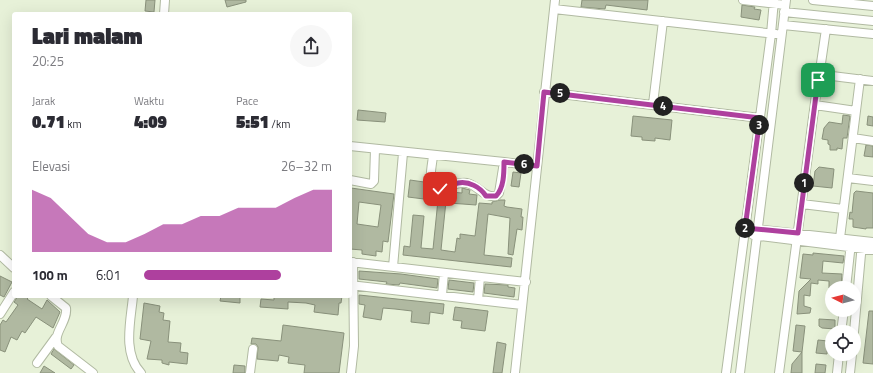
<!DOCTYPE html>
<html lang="id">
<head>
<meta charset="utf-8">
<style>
	body { margin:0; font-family:"Titillium Web",sans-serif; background:#f7f7f7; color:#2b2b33; height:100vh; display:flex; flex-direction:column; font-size:15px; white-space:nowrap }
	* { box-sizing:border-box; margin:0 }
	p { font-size:13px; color:#7c7c81 }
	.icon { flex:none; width:22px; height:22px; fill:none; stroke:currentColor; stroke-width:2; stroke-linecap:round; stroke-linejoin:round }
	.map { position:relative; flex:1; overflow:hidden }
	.panel { position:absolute; left:12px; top:12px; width:340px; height:286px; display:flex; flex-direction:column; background:#fff; border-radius:4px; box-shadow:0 4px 16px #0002 }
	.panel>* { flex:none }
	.needle { width:26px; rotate:276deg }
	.tools { position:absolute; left:825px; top:281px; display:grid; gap:8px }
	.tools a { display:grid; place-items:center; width:36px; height:36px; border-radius:50%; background:#fff; box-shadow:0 4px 16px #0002; font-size:20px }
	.pin { position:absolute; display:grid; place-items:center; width:34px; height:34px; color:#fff; margin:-17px; border-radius:8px; box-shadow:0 2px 6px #0006 }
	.km { position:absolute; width:20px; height:20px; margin:-10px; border-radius:50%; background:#222; color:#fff; font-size:11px; line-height:20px; text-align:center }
	.round { display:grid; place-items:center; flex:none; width:42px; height:42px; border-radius:21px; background:#f7f7f7 }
	.overview { display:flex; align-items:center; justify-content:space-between; height:68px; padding:0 20px }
	h1 { font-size:22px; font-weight:800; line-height:30px }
	.metrics { display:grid; grid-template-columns:repeat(3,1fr); gap:6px; height:68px; padding:4px 20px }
	.metrics div { display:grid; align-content:center }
	.metrics b { font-size:17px; font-weight:800 }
	.metrics small { font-size:11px; font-weight:400 }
	.metrics p { font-size:11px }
	.chart { height:112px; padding:8px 20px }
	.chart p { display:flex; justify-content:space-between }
	.chart svg { width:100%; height:72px; margin-top:4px; fill:#ae409e; opacity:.7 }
	ul { padding:0 20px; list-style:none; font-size:13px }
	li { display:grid; grid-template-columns:64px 48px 1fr; align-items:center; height:30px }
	li i { height:10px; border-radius:5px; background:#ae409e }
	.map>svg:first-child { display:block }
</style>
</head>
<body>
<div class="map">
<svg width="873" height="373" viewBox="0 0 873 373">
	<rect width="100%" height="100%" fill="#e7f1d8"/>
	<!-- building -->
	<path fill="#b0b9a1" stroke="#89917b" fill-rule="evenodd" d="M146,0H155L154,12L145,11Z
		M225,0H246V2L227,7Z
		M582,0H648L647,10L606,5L605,9L581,7Z
		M742,5L755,7L754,9L761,10L759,20L741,17Z
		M358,110L386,113L385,122L357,120Z
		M843,115L850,116L847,138H843L842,149L837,148V150H830V145L828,144V140L822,139L824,128L829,122L842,124Z
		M633,116L672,120L670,140L655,138V141L642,140V137L631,136Z
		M868,116L873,117V126L867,125Z
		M866,145L873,146V157L864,156Z
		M819,167L834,169L832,188L813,186L815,171Z
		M513,172L521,173L519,187L511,186Z
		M410,180L424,182V199L408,197Z
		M351,188L394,194L388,242L383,241L382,252L376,251V256L362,254V250L350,249ZM359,202L381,205L378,227L357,224Z
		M462,188L470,190L469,194L477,195L476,205L449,203L450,192L462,193Z
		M856,191L873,193V228H866V229L853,227V219H849L850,212L852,213L854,193Z
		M438,200L446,201L441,250L455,252L457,238L460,239V234L475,236L479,203L492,204V202L500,200H505L504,206L507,207L522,209L521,217H523L522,230L517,229L513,255L508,254L510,218L488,214L484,255L512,258L511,267L403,255L404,246L410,247L413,215L424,216L421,248L433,249Z
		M813,253L844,256L843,263L823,261L822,273L842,274L841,288H829V281L818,280V284L811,283L810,296L804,295V306L811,308L810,313L797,314L799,291L811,279L800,278L803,254L813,255Z
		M359,271L401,274L438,279L437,288L400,283L399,285L386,284L387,282L359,279Z
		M0,276L12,282L4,297L0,295Z
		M449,280L474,283L473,292L448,289Z
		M485,284L508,285V287L515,288L514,297L484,293Z
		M359,295L444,304L443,314L430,312L429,324L411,322L412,311L395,309L383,308L381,320L363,317L365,305L359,304Z
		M18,296H30L27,299L42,309L47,300L60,312L53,328L36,317L25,333L22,331L17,340L11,337L5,352L0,350V325L3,320L6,322L18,305L14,302Z
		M221,296H240V303L220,301Z
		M274,296H342L341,303H339L338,315L314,312L315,305L306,303L288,302V309L260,307L261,299L274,300Z
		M144,303L160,306L159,312L164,313L163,320L170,321L168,342L181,343L180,352L188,353L187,364L169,362V365L162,363V360L147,359L151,341L140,339Z
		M455,307L488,311L485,331L461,328L462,321L453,320Z
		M869,311H873V364L863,363Z
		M819,319L835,320V329L822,328L819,326Z
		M283,325L344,333L339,373H304L305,365L288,363L289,357L279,355L278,361L257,359L258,347L256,344H251L252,338L281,341Z
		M796,325L805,326L802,352L793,351Z
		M818,340L828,341L827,354L816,353Z
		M497,342L506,344L502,373H493Z
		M54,349L74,365L71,369L51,354Z
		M802,352V373H791L792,364Z
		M816,364L826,365L825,373H815Z
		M234,365L245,366V373H233Z
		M44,366L55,373H40Z"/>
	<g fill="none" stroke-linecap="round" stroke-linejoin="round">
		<defs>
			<path id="minor" d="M743,0L785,5
				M813,0L873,6
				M554,9L776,34
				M784,12L873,21
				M164,14L165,0
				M783,25L873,34
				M819,77L826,29
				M544,92L760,118
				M653,104L663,21
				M815,105L856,111
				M853,138L873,141
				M350,146L504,162L499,193L496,196C484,198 479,186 467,183C454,181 448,190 434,189C428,180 432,166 433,156
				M504,162L537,166
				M848,178L873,181
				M350,180L371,184L374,181L375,149
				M802,204L843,209
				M745,228L873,242
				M753,235L873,250
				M840,238L860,79
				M0,255L14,268
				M350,262L526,282
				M393,267L403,153
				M350,285L522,305
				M846,288L851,243
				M442,295L444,273
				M51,296L66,308C68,322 52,333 58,346L93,373
				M133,296C131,320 122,353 141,373
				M478,300L480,277
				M0,314L14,292
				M841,332L844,310
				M854,332L862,243
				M37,363L56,337
				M250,373L253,349
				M351,373L354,346L353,262
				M515,373L555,0
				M726,373L771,34L774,0
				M740,373L786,0
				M779,373L818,80L819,77L824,75L873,81
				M837,373L839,354
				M850,373L852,354"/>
		</defs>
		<!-- minor casing -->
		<use href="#minor" stroke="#b1baa2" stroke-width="10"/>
		<!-- minor -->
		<use href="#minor" stroke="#fff" stroke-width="8"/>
	</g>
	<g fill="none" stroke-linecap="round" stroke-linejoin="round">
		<defs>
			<path id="route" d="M440,189C447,189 451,184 458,183C469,181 480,187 486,196H496C504,188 504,173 504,162L537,166L544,92L760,118L745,228L798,233L818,80"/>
		</defs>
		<!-- route casing -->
		<use href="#route" stroke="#fff" stroke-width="8"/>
		<!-- route -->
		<use href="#route" stroke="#ae409e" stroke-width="5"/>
	</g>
</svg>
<div class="tools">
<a><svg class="needle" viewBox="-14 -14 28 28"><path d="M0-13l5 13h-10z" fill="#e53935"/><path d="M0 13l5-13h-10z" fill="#7c7c81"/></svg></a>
<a><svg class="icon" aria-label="locate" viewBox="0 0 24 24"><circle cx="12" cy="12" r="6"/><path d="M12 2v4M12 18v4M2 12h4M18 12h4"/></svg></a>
</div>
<div class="pin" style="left:818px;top:80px;background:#1e9e55"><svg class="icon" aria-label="arrive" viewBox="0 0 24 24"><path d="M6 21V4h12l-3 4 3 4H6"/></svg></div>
<div class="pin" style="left:440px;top:189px;background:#d93025"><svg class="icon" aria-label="check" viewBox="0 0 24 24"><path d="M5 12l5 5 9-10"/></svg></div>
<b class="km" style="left:804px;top:183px">1</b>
<b class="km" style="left:745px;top:228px">2</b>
<b class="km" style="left:759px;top:125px">3</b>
<b class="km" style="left:663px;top:106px">4</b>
<b class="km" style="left:560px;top:93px">5</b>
<b class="km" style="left:524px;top:164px">6</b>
<section class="panel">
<div class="overview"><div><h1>Lari malam</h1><p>20:25</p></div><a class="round"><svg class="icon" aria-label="share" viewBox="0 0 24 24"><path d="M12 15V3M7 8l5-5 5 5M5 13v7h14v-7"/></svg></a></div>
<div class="metrics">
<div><p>Jarak</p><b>0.71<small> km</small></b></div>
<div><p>Waktu</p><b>4:09</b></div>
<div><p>Pace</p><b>5:51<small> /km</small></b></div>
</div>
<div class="chart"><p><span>Elevasi</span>26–32 m</p>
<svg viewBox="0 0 160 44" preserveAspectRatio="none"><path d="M0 44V6L10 11L20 22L30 33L40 38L50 38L60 33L70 27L80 27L90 22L100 22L110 17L120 17L130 17L140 11L150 6L160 6V44z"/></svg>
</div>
<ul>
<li><b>100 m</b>6:01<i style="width:73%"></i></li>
</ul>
</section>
</div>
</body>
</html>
